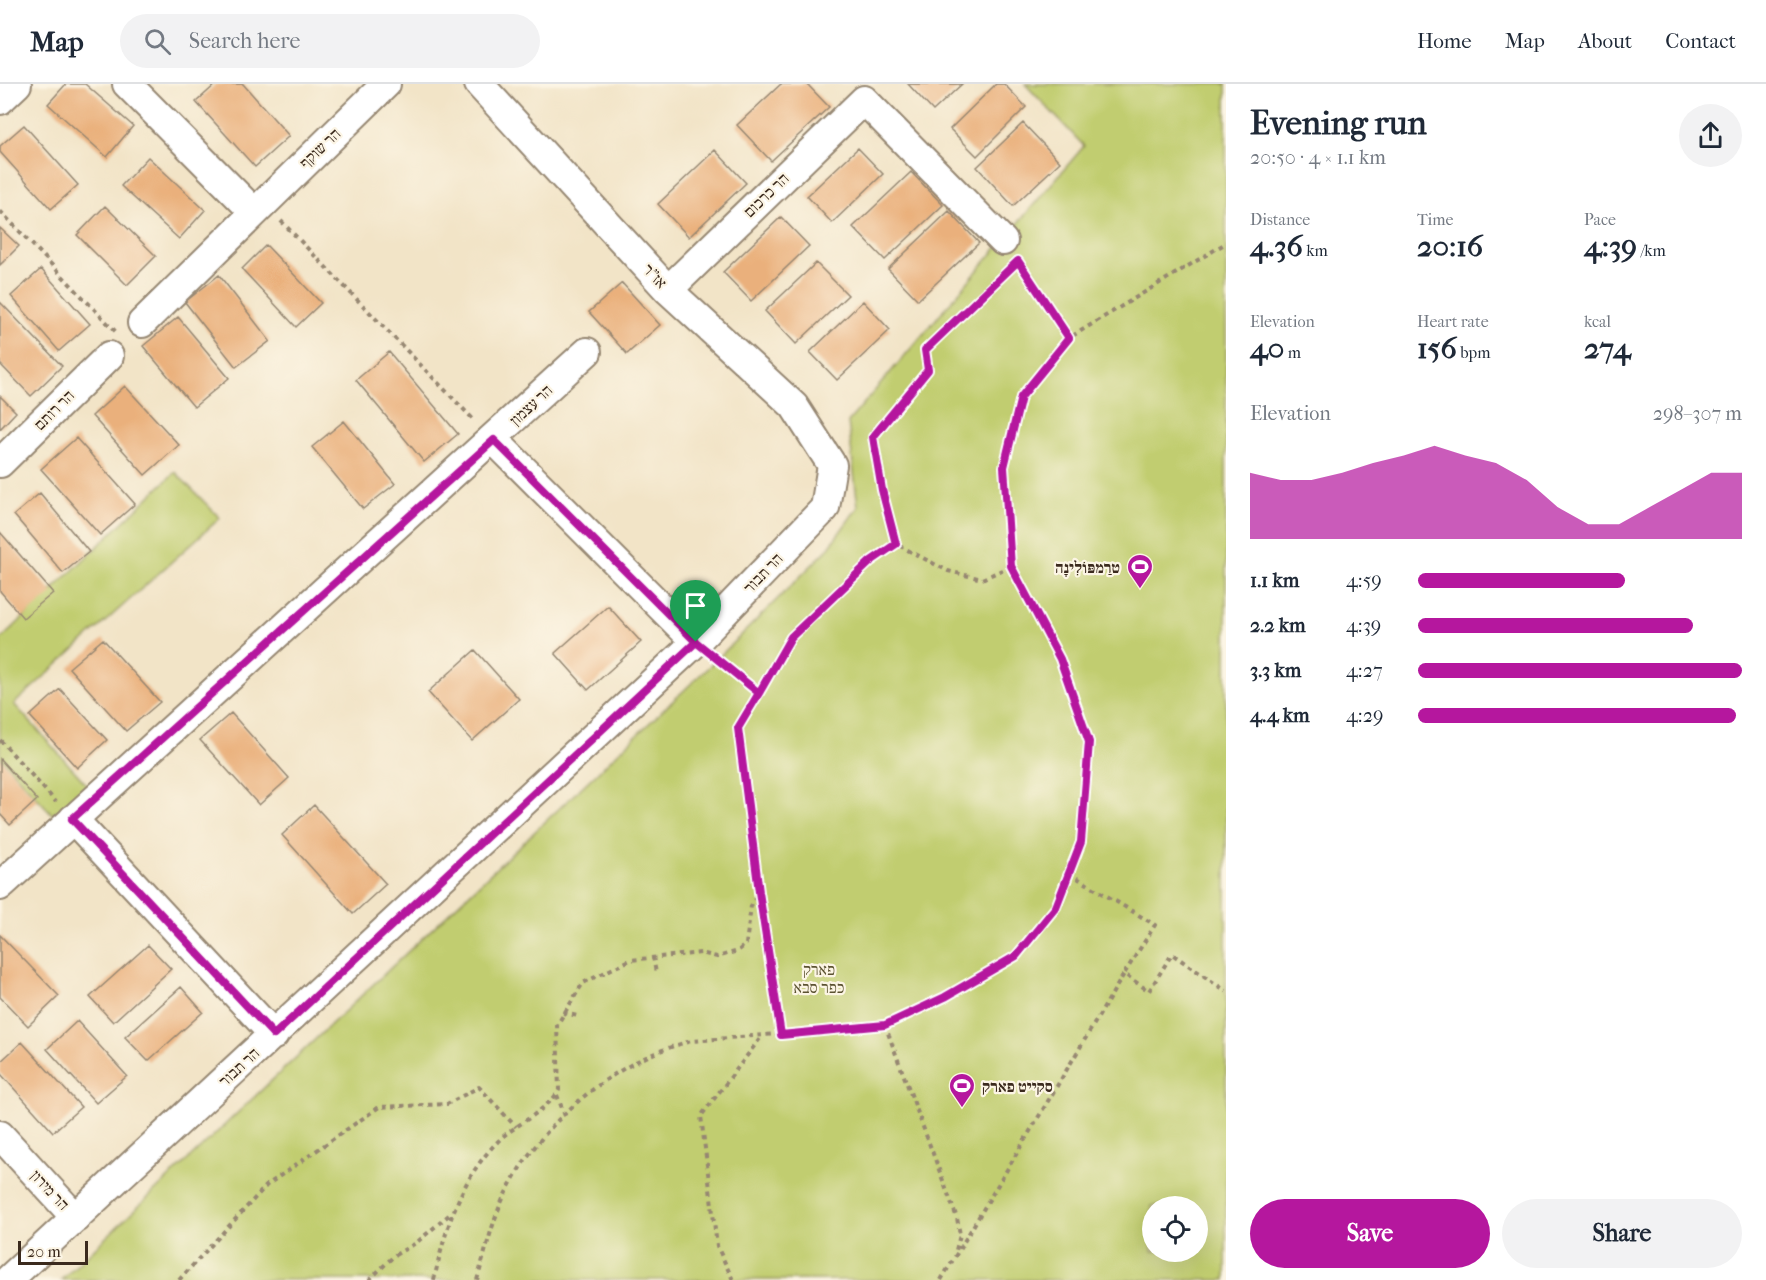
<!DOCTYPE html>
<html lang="en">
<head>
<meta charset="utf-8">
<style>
	body { margin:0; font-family:"IM FELL French Canon","Frank Ruhl Libre",serif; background:#f2f2f3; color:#1f2937; height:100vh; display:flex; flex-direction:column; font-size:22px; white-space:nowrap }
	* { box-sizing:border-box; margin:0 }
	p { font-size:20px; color:#747a83 }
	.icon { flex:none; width:33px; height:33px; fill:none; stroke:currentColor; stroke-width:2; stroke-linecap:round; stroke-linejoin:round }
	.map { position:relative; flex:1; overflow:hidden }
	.sheet { display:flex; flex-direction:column; background:#fff; width:540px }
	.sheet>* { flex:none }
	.controls { position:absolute; left:1142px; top:1112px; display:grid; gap:12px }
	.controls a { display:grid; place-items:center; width:66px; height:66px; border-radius:50%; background:#fff; box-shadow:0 6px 24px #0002; font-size:30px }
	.scale { position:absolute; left:18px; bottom:15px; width:70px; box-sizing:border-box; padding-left:6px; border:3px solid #3b2a1e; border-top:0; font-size:16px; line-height:21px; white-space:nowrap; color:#3b2a1e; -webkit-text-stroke:4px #fcf5e5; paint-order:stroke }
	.pin { position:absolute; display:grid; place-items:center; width:51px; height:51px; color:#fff; margin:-62px -26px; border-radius:50% 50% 50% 0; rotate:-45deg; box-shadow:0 0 6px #0007 }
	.pin .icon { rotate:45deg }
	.round { display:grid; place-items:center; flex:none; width:63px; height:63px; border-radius:32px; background:#f2f2f3 }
	.summary { display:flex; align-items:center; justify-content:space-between; height:102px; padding:0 24px }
	h1 { font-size:33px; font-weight:800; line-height:45px }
	.stats { display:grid; grid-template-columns:repeat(3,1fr); gap:9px; height:102px; padding:6px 24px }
	.stats div { display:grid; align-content:center }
	.stats b { font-size:30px; font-weight:800 }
	.stats small { font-size:16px; font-weight:400 }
	.stats p { font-size:16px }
	.chart { height:168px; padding:12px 24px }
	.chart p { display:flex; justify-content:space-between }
	.chart svg { width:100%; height:108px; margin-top:6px; fill:#b5179e; opacity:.7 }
	.cta { display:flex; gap:12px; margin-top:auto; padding:12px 24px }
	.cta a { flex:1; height:69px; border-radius:36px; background:#b5179e; color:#fff; font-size:24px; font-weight:800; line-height:69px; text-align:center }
	.cta a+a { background:#f2f2f3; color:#1f2937 }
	ul { padding:0 24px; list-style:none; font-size:20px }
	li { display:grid; grid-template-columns:96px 72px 1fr; align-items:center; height:45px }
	li i { height:15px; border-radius:8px; background:#b5179e }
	header { display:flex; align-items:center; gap:36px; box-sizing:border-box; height:84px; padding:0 30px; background:#fff; border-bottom:2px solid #e0e1e3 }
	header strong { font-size:28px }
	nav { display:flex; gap:33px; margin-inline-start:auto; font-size:21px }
	.search { width:420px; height:54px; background:#f2f2f3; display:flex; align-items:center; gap:15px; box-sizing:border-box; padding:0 21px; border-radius:33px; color:#747a83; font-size:22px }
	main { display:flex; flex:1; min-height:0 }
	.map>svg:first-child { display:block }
</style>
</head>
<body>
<header>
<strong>Map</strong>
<div class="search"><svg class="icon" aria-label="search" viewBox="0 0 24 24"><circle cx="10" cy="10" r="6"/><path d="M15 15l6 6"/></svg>Search here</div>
<nav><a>Home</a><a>Map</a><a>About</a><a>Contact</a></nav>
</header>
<main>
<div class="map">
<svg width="1226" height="1196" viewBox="0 0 1226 1196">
	<rect width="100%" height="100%" fill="#fcf5e5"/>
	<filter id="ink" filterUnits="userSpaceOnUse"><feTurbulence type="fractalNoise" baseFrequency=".0167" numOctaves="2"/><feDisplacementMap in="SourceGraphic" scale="12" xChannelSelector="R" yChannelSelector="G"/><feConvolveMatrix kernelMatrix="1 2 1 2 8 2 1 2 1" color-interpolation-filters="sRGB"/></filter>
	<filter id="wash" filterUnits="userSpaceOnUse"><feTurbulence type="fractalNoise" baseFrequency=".008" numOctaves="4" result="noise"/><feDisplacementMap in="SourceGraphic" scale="24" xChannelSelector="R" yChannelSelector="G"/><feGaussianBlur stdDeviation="1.35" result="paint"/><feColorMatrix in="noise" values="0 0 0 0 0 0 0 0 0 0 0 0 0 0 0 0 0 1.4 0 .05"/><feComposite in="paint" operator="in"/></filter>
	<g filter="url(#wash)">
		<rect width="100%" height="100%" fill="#f2e4c7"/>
		<!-- green -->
		<path fill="#c1cd6f" stroke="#7e7c46" stroke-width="1.5" fill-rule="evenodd" d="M1025,0H1226V1196H61L716,576L827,466L858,423L848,338L1084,62ZM1152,1122H1197V1167H1152Z
			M175,388L220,434L14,620L89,703L53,731L0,673V556Z"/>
		<g id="blocks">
			<!-- building -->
			<path fill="#eab07c" d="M66,0H85L133,42L107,73L48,20Z
				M216,0H243L289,52L255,83L196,18Z
				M781,0H807L829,23L771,77L737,41Z
				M908,0H962L933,27Z
				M996,0H1004L1026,23L977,72L950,45Z
				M1023,39L1060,78L1013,122L977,83Z
				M24,41L78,101L51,125L0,68V62Z
				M858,64L883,90L832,139L807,112Z
				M715,66L746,99L689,153L658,120Z
				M148,73L205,126L179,155L121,102Z
				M911,88L943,121L885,176L853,143Z
				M105,122L156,172L127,201L77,151Z
				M949,127L979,159L918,216L888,185Z
				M781,133L809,162L751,217L723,188Z
				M0,144L19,162L0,181Z
				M266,161L321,219L296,243L242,185Z
				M816,179L848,211L796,260L765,227Z
				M41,185L90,240L59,267L11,212Z
				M219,191L270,257L236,283L185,218Z
				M622,199L660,241L627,270L589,228Z
				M863,217L890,246L837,296L810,268Z
				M0,218L62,282L31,312L0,280Z
				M178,233L229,294L194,323L143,262Z
				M389,268L458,350L424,378L356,296Z
				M125,302L179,361L145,391L92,332Z
				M0,312L16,328L0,345Z
				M344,337L395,400L363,425L312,363Z
				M76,354L135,420L100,451L41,385Z
				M40,409L89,468L63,489L14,431Z
				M0,448L53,509L23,534L0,507Z
				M608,522L641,558L588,606L555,569Z
				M103,555L160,618L126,647L69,584Z
				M475,566L519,615L472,657L428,608Z
				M60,605L107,656L77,684L30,632Z
				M231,629L289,694L259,721L200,656Z
				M0,675L37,716L10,741L0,730Z
				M314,721L386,800L353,830L282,751Z
				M0,851L59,912L28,942L0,913Z
				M148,861L171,885L113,938L90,913Z
				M181,903L203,928L148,977L125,953Z
				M77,937L127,992L96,1019L47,965Z
				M22,958L81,1023L53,1048L0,989V978Z"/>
		</g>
	</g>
	<g filter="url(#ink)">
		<use href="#blocks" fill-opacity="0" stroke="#968772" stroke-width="1.5"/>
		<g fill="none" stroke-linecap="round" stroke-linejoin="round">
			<defs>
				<path id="minor" d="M127,0L254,128
					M0,16L17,0
					M668,206L864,16L1003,157
					M142,239L386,0
					M494,356L696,558
					M0,379L109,272
					M73,735L274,951
					M0,802L587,268
					M0,1051L76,1134
					M8,1196L696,558L825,424L832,381L794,322L668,206L479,0"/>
			</defs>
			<!-- minor casing -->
			<use href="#minor" stroke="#968772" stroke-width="32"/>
			<!-- path -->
			<path stroke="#968772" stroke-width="4" stroke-dasharray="4.5 4.5" stroke-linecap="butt" d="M0,127L116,248
				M281,137L474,336
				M1018,178L1069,254
				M1011,482L982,495L948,487L896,460L882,406L873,353L928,286L925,266L1013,182
				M715,574L759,609
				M0,656L56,718
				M1069,789L1155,841L1124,890
				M653,873L656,889
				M563,929L578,932
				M885,941L957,1134L960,1151L956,1166
				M781,951L759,808L738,644L791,553L871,477L896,460
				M557,1011L565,1032
				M179,1196L267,1101L379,1023L447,1020L479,1003L516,1043
				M369,1196L395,1171L416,1159L450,1130
				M434,1196C446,1142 462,1088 506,1050C521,1039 551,1022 559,1006L557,941L583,899L630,876L701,869L717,873L738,867L746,860L751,822L759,808
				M477,1196C485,1170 491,1142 502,1117C535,1043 613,975 692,957L885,941L945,913L1016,872L1056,823L1081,758L1089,658L1060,575L1011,482L1004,383L1021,313L1069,254L1226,159
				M733,1196L717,1162L701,1032L762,952
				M941,1196L1124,890L1149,907L1172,870L1226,907"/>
			<!-- minor -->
			<use href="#minor" stroke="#fff" stroke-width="28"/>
		</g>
	</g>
	<g fill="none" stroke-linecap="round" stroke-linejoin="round" filter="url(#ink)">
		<defs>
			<path id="route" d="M696,558L274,951L72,735L494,356L696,558L759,609L738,644L759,808L781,951L885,941L945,913L1016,872L1056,823L1081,758L1089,658L1060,575L1011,482L1004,383L1021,313L1069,254L1018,177L925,266L928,286L873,353L882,406L896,460L871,477L791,553L759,609L696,558"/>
		</defs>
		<!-- route casing -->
		<use href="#route" stroke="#fff" stroke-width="12"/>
		<!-- route -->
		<use href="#route" stroke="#b5179e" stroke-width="8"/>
	</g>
	<!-- icons -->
	<defs>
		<symbol id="stadium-pin" viewBox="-11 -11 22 30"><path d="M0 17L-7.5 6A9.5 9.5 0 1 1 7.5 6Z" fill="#b5179e" stroke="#fcf5e5"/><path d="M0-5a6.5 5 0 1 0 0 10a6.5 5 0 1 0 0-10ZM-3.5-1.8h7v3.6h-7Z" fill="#fff"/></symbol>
	</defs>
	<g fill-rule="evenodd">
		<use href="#stadium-pin" x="1125" y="468" width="30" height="40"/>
		<use href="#stadium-pin" x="947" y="987" width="30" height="40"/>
	</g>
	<g text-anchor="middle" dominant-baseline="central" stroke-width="4.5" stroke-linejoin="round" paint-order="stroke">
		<!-- street labels -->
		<g font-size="16" fill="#3b2a1e" stroke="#fcf5e5">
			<text transform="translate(320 64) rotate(-44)">הר שוקף</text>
			<text transform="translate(766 111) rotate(-44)">הר כרכום</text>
			<text transform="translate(655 192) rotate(47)">אז"ר</text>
			<text transform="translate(531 321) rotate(-43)">הר עצמון</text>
			<text transform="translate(54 326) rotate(-45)">הר רותם</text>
			<text transform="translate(763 489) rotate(-46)">הר תבור</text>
			<text transform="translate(239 983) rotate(-43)">הר תבור</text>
			<text transform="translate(50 1106) rotate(47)">הר מירון</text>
		</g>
		<!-- poi labels -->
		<g font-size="16" font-weight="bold" fill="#3b2a1e" stroke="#fcf5e5" text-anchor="end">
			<text x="1120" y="483">טרַמפּוֹלִינָה</text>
			<text x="982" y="1002" text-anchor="start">סקייט פארק</text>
		</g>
		<!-- park labels -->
		<g font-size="16" fill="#5c5332" stroke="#fcf5e5">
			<text x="819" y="885">פארק<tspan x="819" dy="18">כפר סבא</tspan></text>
		</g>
	</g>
</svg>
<div class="controls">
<a><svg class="icon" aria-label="locate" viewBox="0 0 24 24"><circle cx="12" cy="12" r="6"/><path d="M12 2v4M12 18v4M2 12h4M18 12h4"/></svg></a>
</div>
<div class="scale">20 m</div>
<div class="pin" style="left:696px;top:558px;background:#1e9e55"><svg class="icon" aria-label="arrive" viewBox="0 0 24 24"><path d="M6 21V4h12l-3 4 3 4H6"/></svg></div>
</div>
<section class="sheet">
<div class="summary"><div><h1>Evening run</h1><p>20:50 · 4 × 1.1 km</p></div><a class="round"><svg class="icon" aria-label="share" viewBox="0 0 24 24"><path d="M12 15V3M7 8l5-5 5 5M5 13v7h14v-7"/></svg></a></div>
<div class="stats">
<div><p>Distance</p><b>4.36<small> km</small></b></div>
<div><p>Time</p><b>20:16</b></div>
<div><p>Pace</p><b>4:39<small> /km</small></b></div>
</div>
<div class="stats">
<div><p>Elevation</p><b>40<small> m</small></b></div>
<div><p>Heart rate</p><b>156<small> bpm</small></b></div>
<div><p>kcal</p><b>274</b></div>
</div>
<div class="chart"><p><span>Elevation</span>298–307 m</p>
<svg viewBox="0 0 160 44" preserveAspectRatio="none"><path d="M0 44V17L10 20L20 20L30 17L40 13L50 10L60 6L70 10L80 13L90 20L100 31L110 38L120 38L130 31L140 24L150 17L160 17V44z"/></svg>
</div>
<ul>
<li><b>1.1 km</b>4:59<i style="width:64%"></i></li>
<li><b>2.2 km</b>4:39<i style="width:85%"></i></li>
<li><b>3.3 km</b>4:27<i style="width:100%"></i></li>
<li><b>4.4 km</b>4:29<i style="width:98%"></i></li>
</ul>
<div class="cta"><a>Save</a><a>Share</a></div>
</section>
</main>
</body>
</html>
